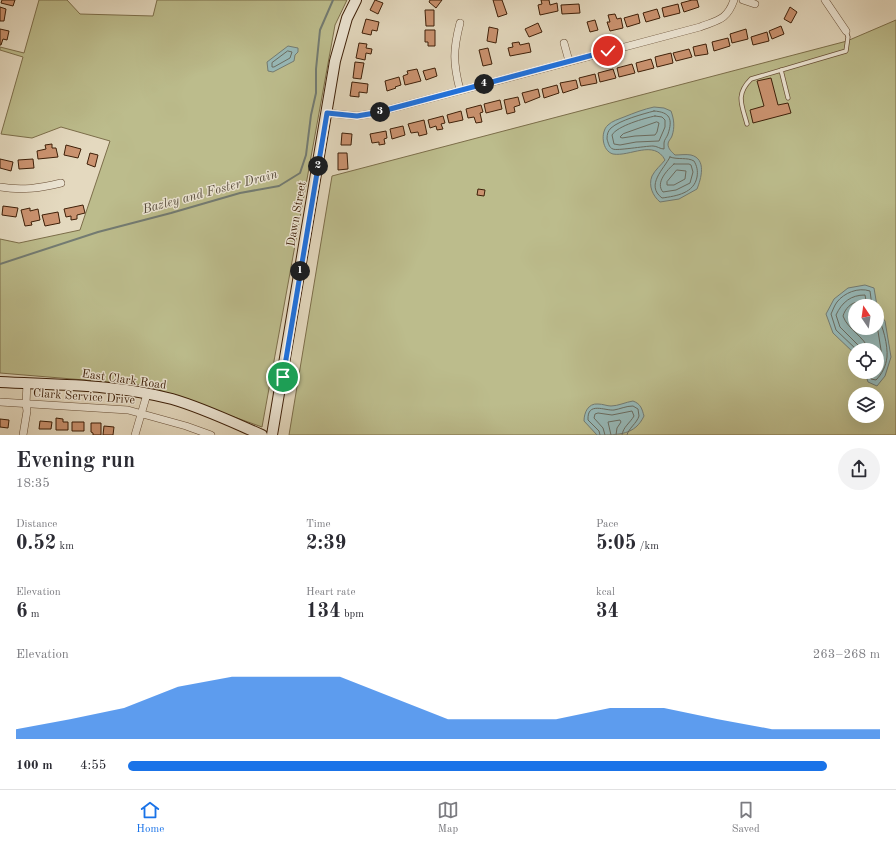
<!DOCTYPE html>
<html lang="en">
<head>
<meta charset="utf-8">
<style>
	body { margin:0; font-family:"Old Standard TT",serif; background:#f2f2f3; color:#2b2b33; height:100vh; display:flex; flex-direction:column; font-size:15px; white-space:nowrap }
	* { box-sizing:border-box; margin:0 }
	p { font-size:13px; color:#7c7c81 }
	.icon { flex:none; width:22px; height:22px; fill:none; stroke:currentColor; stroke-width:2; stroke-linecap:round; stroke-linejoin:round }
	.map { position:relative; height:435px; overflow:hidden }
	.panel { display:flex; flex-direction:column; background:#fff; flex:1 }
	.panel>* { flex:none }
	.needle { width:26px; rotate:347deg }
	.buttons { position:absolute; left:848px; top:299px; display:grid; gap:8px }
	.buttons a { display:grid; place-items:center; width:36px; height:36px; border-radius:50%; background:#fff; box-shadow:0 4px 16px #0002; font-size:20px }
	.pin { position:absolute; display:grid; place-items:center; width:34px; height:34px; color:#fff; margin:-17px; border:2px solid #fff; border-radius:50%; box-shadow:0 1px 4px #0007 }
	.km { position:absolute; width:20px; height:20px; margin:-10px; border-radius:50%; background:#222; color:#fff; font-size:11px; line-height:20px; text-align:center }
	.round { display:grid; place-items:center; flex:none; width:42px; height:42px; border-radius:21px; background:#f2f2f3 }
	.head { display:flex; align-items:center; justify-content:space-between; height:68px; padding:0 16px }
	h1 { font-size:22px; font-weight:700; line-height:30px }
	.metrics { display:grid; grid-template-columns:repeat(3,1fr); gap:6px; height:68px; padding:4px 16px }
	.metrics div { display:grid; align-content:center }
	.metrics b { font-size:20px; font-weight:700 }
	.metrics small { font-size:11px; font-weight:400 }
	.metrics p { font-size:11px }
	.chart { height:112px; padding:8px 16px }
	.chart p { display:flex; justify-content:space-between }
	.chart svg { width:100%; height:72px; margin-top:4px; fill:#1a73e8; opacity:.7 }
	ul { padding:0 16px; list-style:none; font-size:13px }
	li { display:grid; grid-template-columns:64px 48px 1fr; align-items:center; height:30px }
	li i { height:10px; border-radius:5px; background:#1a73e8 }
	.tab-bar { display:flex; justify-content:space-around; align-items:center; height:56px; border-top:1px solid #e1e1e2; background:#fff; font-size:11px; color:#7c7c81 }
	.tab-bar a { display:grid; justify-items:center; gap:2px }
	.tab-bar .selected { color:#1a73e8 }
	.map>svg:first-child { display:block }
</style>
</head>
<body>
<div class="map">
<svg width="896" height="435" viewBox="0 0 896 435">
	<rect width="100%" height="100%" fill="#e4d9bf"/>
	<filter id="stains"><feTurbulence type="fractalNoise" baseFrequency=".005" numOctaves="4"/><feColorMatrix values="0 0 0 0 .2 0 0 0 0 .09 0 0 0 0 .02 0 0 0 .5 -.17"/></filter>
	<radialGradient id="worn" r=".72"><stop offset=".6" stop-color="#630" stop-opacity="0"/><stop offset="1" stop-color="#630" stop-opacity=".3"/></radialGradient>
	<!-- green -->
	<path fill="#bcbc8c" stroke="#7c6e4a" fill-rule="evenodd" d="M39,0H67L80,14L153,16L157,0H347L335,25L262,427L145,385L0,373V239L19,243L80,230L110,141L61,127L32,138L1,134L23,57L0,50V47L24,53Z
		M896,20V435H289L332,176L847,41ZM855,306H877V328H855ZM855,350H877V372H855ZM855,394H877V416H855Z"/>
	<!-- water -->
	<path fill="#97b9b8" stroke="#737b72" d="M288,46L298,48V52L295,55L294,61L273,72L268,71L267,62Z
		M654,107L664,108L671,111C674,119 675,127 672,136C671,139 668,141 668,144C668,149 672,152 675,155C680,155 686,154 691,155C707,159 701,179 697,189L679,199L660,202C653,196 648,186 652,176C655,170 661,165 665,160C654,139 630,157 613,154C602,151 600,132 608,125C612,121 619,119 624,117C634,113 644,109 654,107Z
		M865,285L874,288L877,306H855V328H877V307L878,312L885,321L891,357L885,376L877,386L868,382L865,372H877V350H855V354L833,333L826,314L834,299L848,288Z
		M633,401C641,404 642,409 644,416C635,435 619,435 597,435L584,421C584,413 588,403 598,404C603,404 607,406 611,406C618,406 626,402 633,401Z"/>
	<g fill="none" stroke-linecap="round" stroke-linejoin="round">
		<!-- shore -->
		<path stroke="#6a6c60" stroke-width="1" d="M288,51L292,52L290,58L274,67H272V63Z
			M654,111C670,112 673,119 668,134C667,137 664,140 664,143C664,145 664,147 664,149C660,149 657,146 653,146C645,146 616,151 613,149C609,148 608,142 607,139C607,134 608,131 611,128C620,120 643,114 654,111Z
			M655,116L662,117L665,120V127L659,141L636,142L620,145L614,144L612,135C617,126 645,118 655,116Z
			M657,122L659,123L657,132L655,135L635,136L622,138L620,137L623,134Z
			M670,157C678,160 687,157 694,161C697,166 698,171 697,177C694,193 677,196 662,198C645,185 664,169 670,157Z
			M674,164H689L691,165L693,172L690,183L676,190L663,192C655,183 667,170 674,164Z
			M677,170L686,171L685,179L674,185H667V182Z
			M861,306L859,302C851,302 845,309 843,316C848,330 864,336 869,350
			M877,325L882,356L877,372
			M857,350L836,330L831,314C833,310 834,306 837,302C844,293 858,287 870,291L872,306
			M863,350L840,327L836,315C842,302 851,295 865,295L867,306
			M869,372L871,379L876,380C882,374 886,366 887,357C888,346 883,325 877,316
			M600,435L599,431L588,420C587,401 605,411 614,410C620,409 626,406 633,406L638,409L639,416C637,423 628,429 627,435
			M605,435L603,428L594,418L595,414L598,413L612,415L632,411L634,416C630,423 623,427 622,435
			M611,435L608,422L620,420L621,422L617,428L616,435"/>
		<!-- stream -->
		<path stroke="#737b72" stroke-width="2" d="M0,264L98,232L171,213L240,193L279,186L300,173L306,155L311,115L316,93V69L320,30L333,0"/>
	</g>
	<!-- building -->
	<path fill="#cb9370" stroke="#3d1f08" d="M2,0H15L13,6L1,3Z
		M375,0L383,3L378,14L370,10Z
		M430,0H442L436,8L429,2Z
		M493,0H502L507,14L498,17Z
		M541,0H549L550,5L557,3L558,11L540,15L538,5L542,4Z
		M692,0H697L699,7L684,12L681,3Z
		M579,4L580,13L562,14L561,5Z
		M678,4L680,13L664,17L662,8Z
		M0,7L6,9L4,21H0Z
		M790,7L797,12L791,23L784,19Z
		M657,9L660,18L646,22L643,13Z
		M425,10H434V26H426Z
		M615,14L617,19L621,18L623,28L610,31L607,22H610L608,15Z
		M638,14L640,23L627,27L624,18Z
		M366,19L379,22L377,31L372,30L371,35L362,33Z
		M595,20L598,30L590,32L587,22Z
		M538,23L542,32L529,37L525,29Z
		M781,26L784,34L772,39L769,31Z
		M489,27L498,29L496,43L487,41Z
		M0,29L9,31L7,40L3,39L1,45H0Z
		M746,29L748,39L732,43L730,34Z
		M425,30H435V46H428V42H425Z
		M767,32L769,41L753,45L751,37Z
		M728,38L730,46L714,51L712,42Z
		M519,42L520,45L529,43L531,52L510,56L508,48L513,47L512,43Z
		M359,43L367,44L366,48L372,49L371,54L366,53L365,60L356,58Z
		M706,44L708,54L695,56L693,47Z
		M488,48L492,64L483,66L479,50Z
		M689,49L692,57L676,61L673,53Z
		M671,53L673,63L657,67L655,57Z
		M651,59L654,68L638,72L636,63Z
		M355,62L364,63L361,79L353,78Z
		M632,64L635,73L619,77L617,68Z
		M435,68L437,76L426,80L423,71Z
		M417,69L421,81L405,85L403,76L408,74L407,71Z
		M613,69L616,78L600,82L598,73Z
		M595,74L597,83L581,86L579,78Z
		M399,77L401,85L395,87L396,88L387,91L385,81Z
		M771,78L778,105L788,103L791,113L753,123L750,110L764,106L757,81Z
		M576,80L578,88L563,93L560,83Z
		M352,82L368,84L367,93L359,92V97L350,96Z
		M557,85L559,93L544,98L542,89Z
		M538,89L540,97L525,103L522,93Z
		M518,97L520,105L514,107L515,112L507,114L504,100Z
		M500,100L502,109L486,113L484,104Z
		M481,105L483,112L480,113L482,122L476,123L474,117L468,118L466,109Z
		M461,111L463,120L449,123L447,115Z
		M443,116L445,123L441,124L443,129L437,130L436,126L430,128L428,120Z
		M424,120L427,134L419,136L418,132L411,133L408,124Z
		M403,126L405,135L392,139L390,129Z
		M386,131L387,138L384,139L385,144L379,145V142L372,143L370,134Z
		M342,133L352,134L351,145H341Z
		M52,144V148H56L58,157L38,159L37,151L46,149L45,145Z
		M66,145L81,149L78,158L64,155Z
		M90,153L98,155L95,167L87,164Z
		M338,153H347L348,169L338,170Z
		M0,159L13,162L11,171L0,168Z
		M33,159L34,168L19,169L18,160Z
		M478,189L485,190L484,196L477,195Z
		M83,205L85,213L77,215V219L71,220V216L66,217L64,209Z
		M3,206L18,208L16,217L2,215Z
		M30,208V211L38,209L40,220L31,222L32,225L25,226L21,210Z
		M58,212L60,223L45,226L42,215Z
		M56,418L63,419V422H68V430H56Z
		M0,419L9,420L8,428L0,427Z
		M40,421L52,422L51,429H39Z
		M72,422H84V431H72Z
		M91,423H101V435H93V433L91,432Z
		M104,426L114,427L113,435H103Z"/>
	<g fill="none" stroke-linecap="round" stroke-linejoin="round">
		<defs>
			<path id="lane" d="M781,70L788,98
				M747,124C742,105 735,95 751,79L846,51L848,37L846,31"/>
			<path id="street" d="M743,0L755,4
				M825,0L846,31
				M564,43L569,61
				M460,90C453,63 453,50 460,23
				M327,113L357,116L375,113L700,27C718,20 727,20 734,0
				M0,187C22,191 40,188 61,183
				M0,402L128,410L186,426L211,435
				M23,435L27,411L26,404L27,383
				M135,435L147,394"/>
			<path id="secondary" d="M0,382C57,385 116,384 172,399C203,408 232,422 262,435
				M272,435L335,61L347,18L356,0"/>
		</defs>
		<!-- lane casing -->
		<use href="#lane" stroke="#674e36" stroke-width="5"/>
		<!-- street casing -->
		<use href="#street" stroke="#674e36" stroke-width="8"/>
		<!-- secondary casing -->
		<use href="#secondary" stroke="#3d1f08" stroke-width="12"/>
		<!-- lane -->
		<use href="#lane" stroke="#ede6d5" stroke-width="3.5"/>
		<!-- street -->
		<use href="#street" stroke="#ede6d5" stroke-width="7"/>
		<!-- secondary -->
		<use href="#secondary" stroke="#ede6d5" stroke-width="10"/>
	</g>
	<g fill="none" stroke-linecap="round" stroke-linejoin="round">
		<defs>
			<path id="route" d="M283,377L327,113L357,116L375,113L608,51"/>
		</defs>
		<!-- route casing -->
		<use href="#route" stroke="#fff" stroke-width="8"/>
		<!-- route -->
		<use href="#route" stroke="#1a73e8" stroke-width="5"/>
	</g>
	<g text-anchor="middle" dominant-baseline="central" stroke-width="3" stroke-linejoin="round" paint-order="stroke">
		<!-- street labels -->
		<g font-size="12" fill="#3d1f08" stroke="#ede6d5">
			<text transform="translate(297 214) rotate(-80)">Dawn Street</text>
			<text transform="translate(124 380) rotate(8)">East Clark Road</text>
			<text transform="translate(84 397) rotate(4)">Clark Service Drive</text>
		</g>
		<!-- water labels -->
		<g font-size="13" font-style="italic" fill="#584d3d" stroke="#ede6d5">
			<text transform="translate(210 192) rotate(-15)">Bazley and Foster Drain</text>
		</g>
	</g>
	<rect width="100%" height="100%" filter="url(#stains)"/>
	<rect width="100%" height="100%" fill="url(#worn)"/>
</svg>
<div class="buttons">
<a><svg class="needle" viewBox="-14 -14 28 28"><path d="M0-13l5 13h-10z" fill="#e53935"/><path d="M0 13l5-13h-10z" fill="#7c7c81"/></svg></a>
<a><svg class="icon" aria-label="locate" viewBox="0 0 24 24"><circle cx="12" cy="12" r="6"/><path d="M12 2v4M12 18v4M2 12h4M18 12h4"/></svg></a>
<a><svg class="icon" aria-label="layers" viewBox="0 0 24 24"><path d="M12 4l9 5-9 5-9-5zM3 14l9 5 9-5"/></svg></a>
</div>
<div class="pin" style="left:283px;top:377px;background:#1e9e55"><svg class="icon" aria-label="arrive" viewBox="0 0 24 24"><path d="M6 21V4h12l-3 4 3 4H6"/></svg></div>
<div class="pin" style="left:608px;top:51px;background:#d93025"><svg class="icon" aria-label="check" viewBox="0 0 24 24"><path d="M5 12l5 5 9-10"/></svg></div>
<b class="km" style="left:300px;top:271px">1</b>
<b class="km" style="left:318px;top:166px">2</b>
<b class="km" style="left:380px;top:112px">3</b>
<b class="km" style="left:484px;top:84px">4</b>
</div>
<section class="panel">
<div class="head"><div><h1>Evening run</h1><p>18:35</p></div><a class="round"><svg class="icon" aria-label="share" viewBox="0 0 24 24"><path d="M12 15V3M7 8l5-5 5 5M5 13v7h14v-7"/></svg></a></div>
<div class="metrics">
<div><p>Distance</p><b>0.52<small> km</small></b></div>
<div><p>Time</p><b>2:39</b></div>
<div><p>Pace</p><b>5:05<small> /km</small></b></div>
</div>
<div class="metrics">
<div><p>Elevation</p><b>6<small> m</small></b></div>
<div><p>Heart rate</p><b>134<small> bpm</small></b></div>
<div><p>kcal</p><b>34</b></div>
</div>
<div class="chart"><p><span>Elevation</span>263–268 m</p>
<svg viewBox="0 0 160 44" preserveAspectRatio="none"><path d="M0 44V38L10 32L20 25L30 12L40 6L50 6L60 6L70 19L80 32L90 32L100 32L110 25L120 25L130 32L140 38L150 38L160 38V44z"/></svg>
</div>
<ul>
<li><b>100 m</b>4:55<i style="width:93%"></i></li>
</ul>
</section>
<nav class="tab-bar">
<a class="selected"><svg class="icon" aria-label="home" viewBox="0 0 24 24"><path d="M3 11l9-7 9 7M6 9v11h12V9"/></svg>Home</a>
<a><svg class="icon" aria-label="map" viewBox="0 0 24 24"><path d="M3 6l6-2 6 2 6-2v14l-6 2-6-2-6 2zM9 4v14M15 6v14"/></svg>Map</a>
<a><svg class="icon" aria-label="saved" viewBox="0 0 24 24"><path d="M7 4h10v16l-5-4-5 4z"/></svg>Saved</a>
</nav>
</body>
</html>
